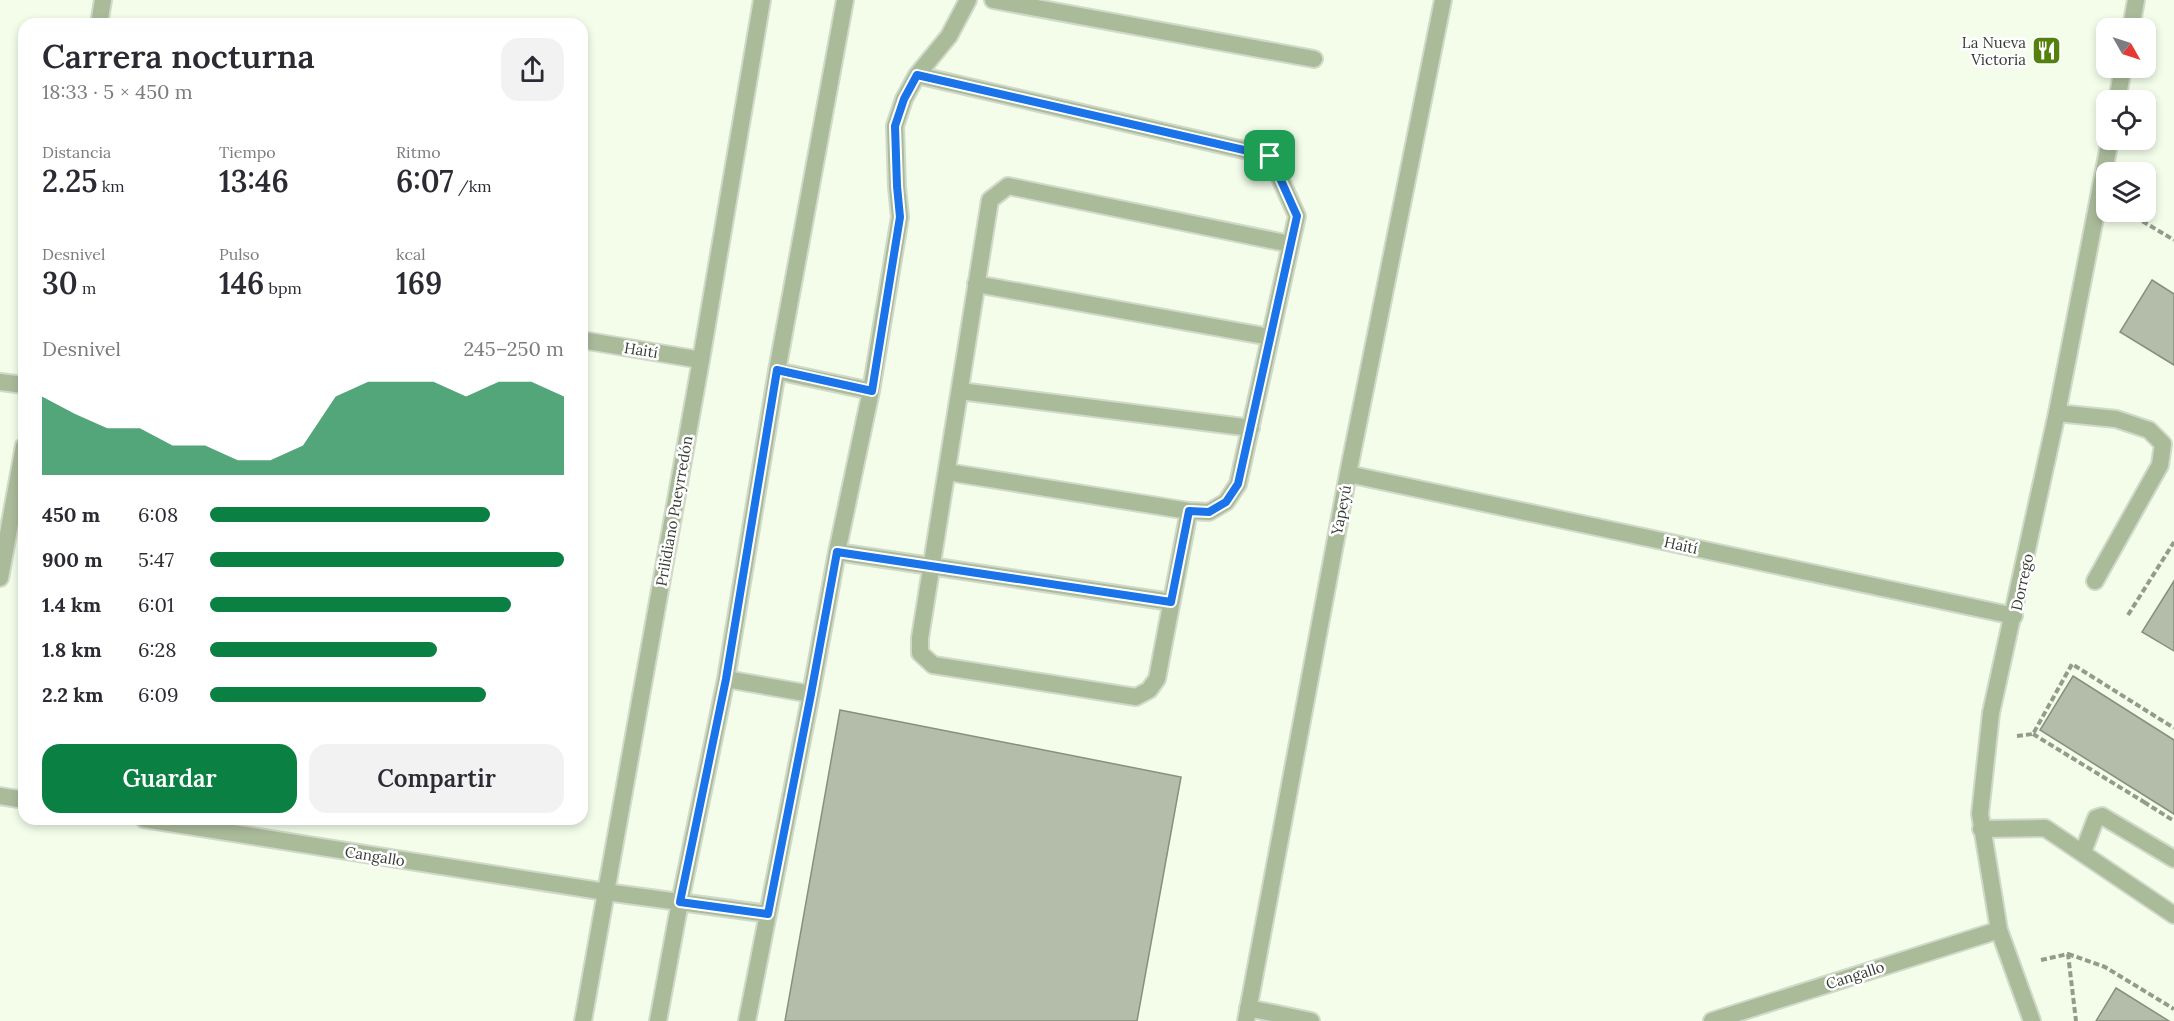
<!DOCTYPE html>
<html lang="es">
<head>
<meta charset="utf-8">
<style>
	body { margin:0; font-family:Lora,serif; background:#f2f2f3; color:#2b2b33; height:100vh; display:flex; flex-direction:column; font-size:22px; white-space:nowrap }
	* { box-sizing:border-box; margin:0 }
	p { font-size:20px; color:#7c7c81 }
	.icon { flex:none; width:33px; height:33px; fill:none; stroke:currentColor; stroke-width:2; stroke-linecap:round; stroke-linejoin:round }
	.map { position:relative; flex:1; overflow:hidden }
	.details { position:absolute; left:18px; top:18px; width:570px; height:807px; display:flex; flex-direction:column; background:#fff; border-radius:18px; box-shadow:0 3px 9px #0003 }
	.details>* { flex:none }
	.needle { width:39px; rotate:129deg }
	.controls { position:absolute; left:2096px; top:18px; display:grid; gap:12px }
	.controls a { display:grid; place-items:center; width:60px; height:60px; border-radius:12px; background:#fff; box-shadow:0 3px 9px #0003; font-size:30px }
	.pin { position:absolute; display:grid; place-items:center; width:51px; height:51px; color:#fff; margin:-26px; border-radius:12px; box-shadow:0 3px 9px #0006 }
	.round { display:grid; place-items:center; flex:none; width:63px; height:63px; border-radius:18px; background:#f2f2f3 }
	.overview { display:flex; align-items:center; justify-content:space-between; height:102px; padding:0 24px }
	h1 { font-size:33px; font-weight:600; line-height:45px }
	.metrics { display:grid; grid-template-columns:repeat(3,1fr); gap:9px; height:102px; padding:6px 24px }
	.metrics div { display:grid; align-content:center }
	.metrics b { font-size:30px; font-weight:600 }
	.metrics small { font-size:16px; font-weight:400 }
	.metrics p { font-size:16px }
	.chart { height:168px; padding:12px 24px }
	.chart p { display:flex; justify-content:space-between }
	.chart svg { width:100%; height:108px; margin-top:6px; fill:#0b8043; opacity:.7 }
	.action { display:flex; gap:12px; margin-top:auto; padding:12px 24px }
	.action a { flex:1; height:69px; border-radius:18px; background:#0b8043; color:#fff; font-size:24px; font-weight:600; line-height:69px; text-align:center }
	.action a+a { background:#f2f2f3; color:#2b2b33 }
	ul { padding:0 24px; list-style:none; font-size:20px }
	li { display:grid; grid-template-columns:96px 72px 1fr; align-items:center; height:45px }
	li i { height:15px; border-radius:8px; background:#0b8043 }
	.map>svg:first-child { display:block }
</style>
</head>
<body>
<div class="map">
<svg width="2174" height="1021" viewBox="0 0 2174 1021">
	<rect width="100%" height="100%" fill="#f3fdea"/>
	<!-- building -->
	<path fill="#b3bdaa" stroke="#86907e" stroke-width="1.5" d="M2152,280L2174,294V365L2120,332Z
		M2174,581V651L2142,632Z
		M2073,676L2174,740V814L2040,730Z
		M840,710L1181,777L1137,1021H785Z
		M2116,988L2169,1021H2096Z"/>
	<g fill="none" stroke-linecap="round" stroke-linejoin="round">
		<defs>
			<path id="service" d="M993,0L1314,59
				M917,75L1270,156L1297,216L1238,484L1226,502L1209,512L1189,511L947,472
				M976,284L1270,337
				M777,371L871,391
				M960,391L1251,428
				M2057,413L2116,419L2149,430L2163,444L2160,465L2095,581
				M1189,511L1157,679L1149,690L1136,697L933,665L920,653V638L990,200L1008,186L1290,244
				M837,552L1171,602
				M726,679L811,694
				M1981,829L2045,828L2174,915
				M2083,852L2096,818L2102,816L2174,859
				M606,892L768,914
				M658,1021L680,902L726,679L777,371L845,0
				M747,1021L811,694L837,552L871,391L900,217L897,187L895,126L904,99L917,75L949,36L968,0"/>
			<path id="minor" d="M2131,28L2136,0
				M2117,100L2123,68
				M582,340L701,360
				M0,382L24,385
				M1348,474L2014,616
				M0,796L24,800
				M144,819L606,892
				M1248,1008L1311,1021
				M583,1021L701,360L762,0
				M1246,1021L1348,474L1443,0
				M1712,1021L1999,930
				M2032,1021L1999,930L1980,814L1991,713L2057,413L2110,140"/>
			<path id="tertiary" d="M99,24L103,0
				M0,578L24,446"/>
		</defs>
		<!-- service casing -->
		<use href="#service" stroke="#d1dac9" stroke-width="20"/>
		<!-- minor casing -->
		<use href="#minor" stroke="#d1dac9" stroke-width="20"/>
		<!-- tertiary casing -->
		<use href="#tertiary" stroke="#d1dac9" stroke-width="20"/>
		<!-- path -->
		<path stroke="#949b8d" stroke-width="4" stroke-dasharray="6 3" stroke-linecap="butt" d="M2127,212L2174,240
			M2128,615L2174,542
			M2033,734L2144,802
			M2017,736L2033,734L2072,664L2174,728
			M2144,802L2174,821
			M2068,954L2105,967L2174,1009
			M2041,960L2068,954L2076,1021"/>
		<!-- service -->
		<use href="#service" stroke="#aabb9a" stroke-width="16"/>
		<!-- minor -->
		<use href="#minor" stroke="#aabb9a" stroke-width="16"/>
		<!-- tertiary -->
		<use href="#tertiary" stroke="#aabb9a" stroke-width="16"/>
	</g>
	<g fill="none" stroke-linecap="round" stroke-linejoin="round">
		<defs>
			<path id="route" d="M917,75L1270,156L1297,216L1238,484L1226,502L1209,512L1189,511L1171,602L837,552L811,694L768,914L680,902L726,679L777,370L872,391L900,217L897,186L895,126L904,99Z"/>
		</defs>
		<!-- route casing -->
		<use href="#route" stroke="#fff" stroke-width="12"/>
		<!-- route -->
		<use href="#route" stroke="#1a73e8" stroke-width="8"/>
	</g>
	<!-- icons -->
	<defs>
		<symbol id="restaurant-square" viewBox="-11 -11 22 22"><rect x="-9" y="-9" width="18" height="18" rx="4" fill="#54810e" stroke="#fff"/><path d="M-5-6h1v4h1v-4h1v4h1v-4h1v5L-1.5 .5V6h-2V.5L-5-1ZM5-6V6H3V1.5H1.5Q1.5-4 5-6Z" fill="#fff"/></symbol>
	</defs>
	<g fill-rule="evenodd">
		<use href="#restaurant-square" x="2030" y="34" width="33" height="33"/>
	</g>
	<g text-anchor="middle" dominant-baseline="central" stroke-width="5" stroke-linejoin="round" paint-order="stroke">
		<!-- poi labels -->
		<g font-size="15" fill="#373b33" stroke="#fff" text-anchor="end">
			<text x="2026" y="42">La Nueva<tspan x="2026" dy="17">Victoria</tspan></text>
		</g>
		<!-- street labels -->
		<g font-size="15" fill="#373b33" stroke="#fff">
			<text transform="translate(641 350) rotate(9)">Haití</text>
			<text transform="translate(1341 510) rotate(-79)">Yapeyú</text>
			<text transform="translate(674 511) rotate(-80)">Prilidiano Pueyrredón</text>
			<text transform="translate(1681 545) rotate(12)">Haití</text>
			<text transform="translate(2022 582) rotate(-78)">Dorrego</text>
			<text transform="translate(375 856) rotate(9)">Cangallo</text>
			<text transform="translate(1855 975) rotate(-18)">Cangallo</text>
		</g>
	</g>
</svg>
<div class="controls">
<a><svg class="needle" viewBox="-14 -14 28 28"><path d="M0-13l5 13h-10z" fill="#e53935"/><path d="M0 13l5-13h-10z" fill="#7c7c81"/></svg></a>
<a><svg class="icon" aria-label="locate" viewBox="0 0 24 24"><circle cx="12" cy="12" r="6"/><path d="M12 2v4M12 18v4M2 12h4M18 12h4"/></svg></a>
<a><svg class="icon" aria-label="layers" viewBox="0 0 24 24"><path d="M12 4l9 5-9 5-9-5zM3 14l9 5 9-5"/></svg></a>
</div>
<div class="pin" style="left:1270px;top:156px;background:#1e9e55"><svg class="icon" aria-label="arrive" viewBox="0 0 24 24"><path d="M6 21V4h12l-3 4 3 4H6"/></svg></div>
<section class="details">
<div class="overview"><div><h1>Carrera nocturna</h1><p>18:33 · 5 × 450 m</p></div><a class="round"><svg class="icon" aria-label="share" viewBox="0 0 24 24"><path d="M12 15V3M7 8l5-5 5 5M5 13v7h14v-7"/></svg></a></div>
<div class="metrics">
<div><p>Distancia</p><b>2.25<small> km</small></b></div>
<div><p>Tiempo</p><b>13:46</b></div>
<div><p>Ritmo</p><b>6:07<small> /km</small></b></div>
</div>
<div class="metrics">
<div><p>Desnivel</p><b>30<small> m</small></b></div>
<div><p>Pulso</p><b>146<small> bpm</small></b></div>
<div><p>kcal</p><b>169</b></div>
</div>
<div class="chart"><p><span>Desnivel</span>245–250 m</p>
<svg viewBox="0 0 160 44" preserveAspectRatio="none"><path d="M0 44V12L10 19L20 25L30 25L40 32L50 32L60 38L70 38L80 32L90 12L100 6L110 6L120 6L130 12L140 6L150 6L160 12V44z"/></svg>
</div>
<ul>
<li><b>450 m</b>6:08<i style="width:79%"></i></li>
<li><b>900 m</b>5:47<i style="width:100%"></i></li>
<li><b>1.4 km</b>6:01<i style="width:85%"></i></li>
<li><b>1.8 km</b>6:28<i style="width:64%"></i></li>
<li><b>2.2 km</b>6:09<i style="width:78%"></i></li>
</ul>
<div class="action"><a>Guardar</a><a>Compartir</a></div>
</section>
</div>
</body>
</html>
